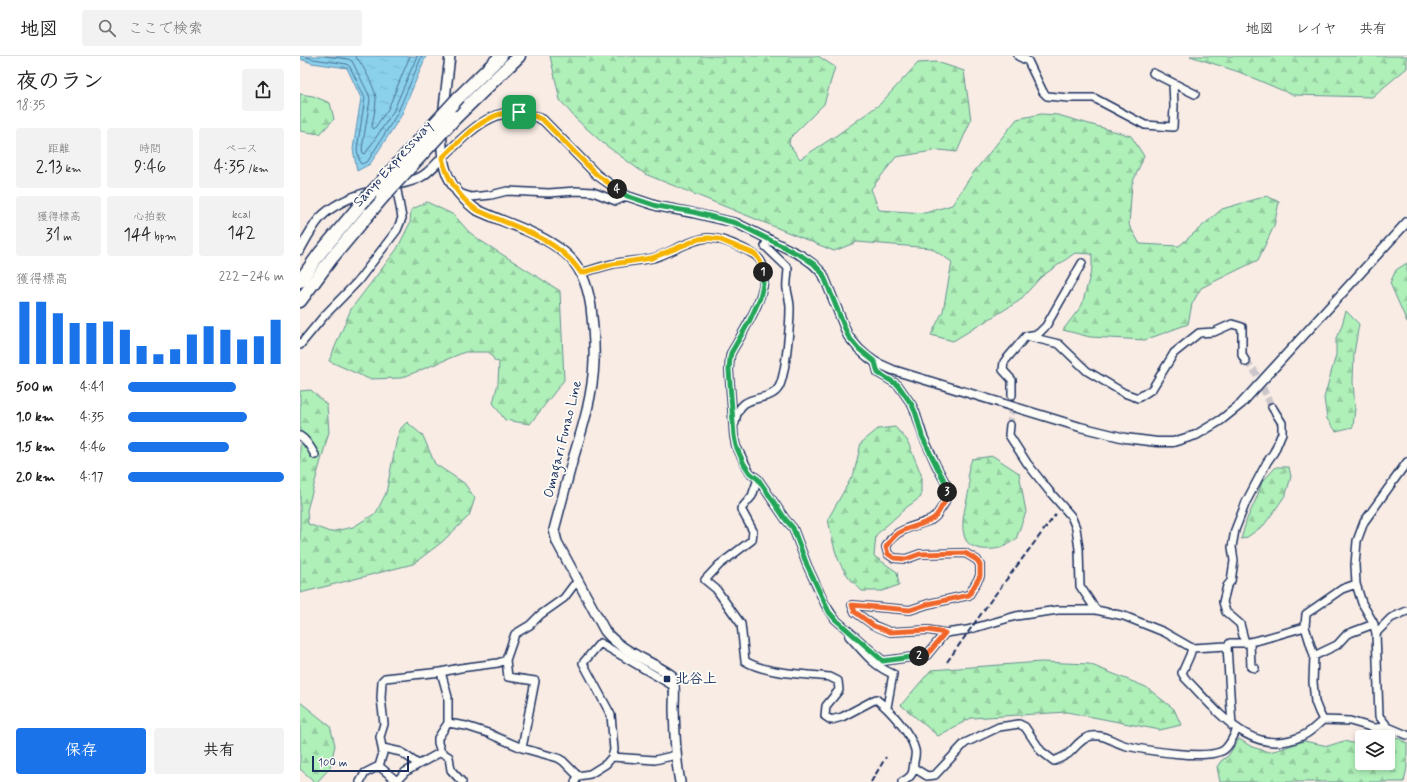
<!DOCTYPE html>
<html lang="ja">
<head>
<meta charset="utf-8">
<style>
	body { margin:0; font-family:Mynerve,"Klee One",sans-serif; background:#f2f2f2; color:#222; height:100vh; display:flex; flex-direction:column; font-size:15px; white-space:nowrap }
	* { box-sizing:border-box; margin:0 }
	p { font-size:13px; color:#767676 }
	.icon { flex:none; width:22px; height:22px; fill:none; stroke:currentColor; stroke-width:2; stroke-linecap:round; stroke-linejoin:round }
	.map { position:relative; flex:1; overflow:hidden }
	.drawer { display:flex; flex-direction:column; background:#fff; width:300px }
	.drawer>* { flex:none }
	.controls { position:absolute; left:1055px; top:674px; display:grid; gap:8px }
	.controls a { display:grid; place-items:center; width:40px; height:40px; border-radius:4px; background:#fff; box-shadow:0 2px 6px #0003; font-size:20px }
	.scale { position:absolute; left:12px; bottom:10px; width:97px; box-sizing:border-box; padding-left:4px; border:2px solid #1b2f5e; border-top:0; font-size:11px; line-height:14px; white-space:nowrap; color:#1b2f5e; -webkit-text-stroke:3px #fdfcf7; paint-order:stroke }
	.pin { position:absolute; display:grid; place-items:center; width:34px; height:34px; color:#fff; margin:-17px; border-radius:8px; box-shadow:0 2px 6px #0006 }
	.km { position:absolute; width:20px; height:20px; margin:-10px; border-radius:50%; background:#222; color:#fff; font-size:11px; line-height:20px; text-align:center }
	.round { display:grid; place-items:center; flex:none; width:42px; height:42px; border-radius:4px; background:#f2f2f2 }
	.overview { display:flex; align-items:center; justify-content:space-between; height:68px; padding:0 16px }
	h1 { font-size:22px; font-weight:600; line-height:30px }
	.metrics { display:grid; grid-template-columns:repeat(3,1fr); gap:6px; height:68px; padding:4px 16px }
	.metrics div { display:grid; align-content:center; border-radius:4px; background:#f2f2f2; text-align:center }
	.metrics b { font-size:17px; font-weight:600 }
	.metrics small { font-size:11px; font-weight:400 }
	.metrics p { font-size:11px }
	.chart { height:112px; padding:8px 16px }
	.chart p { display:flex; justify-content:space-between }
	.chart svg { width:100%; height:72px; margin-top:4px; stroke:#1a73e8; stroke-width:6 }
	.cta { display:flex; gap:8px; margin-top:auto; padding:8px 16px }
	.cta a { flex:1; height:46px; border-radius:4px; background:#1a73e8; color:#fff; font-size:16px; font-weight:600; line-height:46px; text-align:center }
	.cta a+a { background:#f2f2f2; color:#222 }
	ul { padding:0 16px; list-style:none; font-size:13px }
	li { display:grid; grid-template-columns:64px 48px 1fr; align-items:center; height:30px }
	li i { height:10px; border-radius:5px; background:#1a73e8 }
	header { display:flex; align-items:center; gap:24px; box-sizing:border-box; height:56px; padding:0 20px; background:#fff; border-bottom:1px solid #e0e0e0 }
	header strong { font-size:19px }
	nav { display:flex; gap:22px; margin-inline-start:auto; font-size:14px }
	.search { width:280px; height:36px; background:#f2f2f2; display:flex; align-items:center; gap:10px; box-sizing:border-box; padding:0 14px; border-radius:4px; color:#767676; font-size:15px }
	main { display:flex; flex:1; min-height:0 }
	.map>svg:first-child { display:block }
</style>
</head>
<body>
<header>
<strong>地図</strong>
<div class="search"><svg class="icon" aria-label="search" viewBox="0 0 24 24"><circle cx="10" cy="10" r="6"/><path d="M15 15l6 6"/></svg>ここで検索</div>
<nav><a>地図</a><a>レイヤ</a><a>共有</a></nav>
</header>
<main>
<section class="drawer">
<div class="overview"><div><h1>夜のラン</h1><p>18:35</p></div><a class="round"><svg class="icon" aria-label="share" viewBox="0 0 24 24"><path d="M12 15V3M7 8l5-5 5 5M5 13v7h14v-7"/></svg></a></div>
<div class="metrics">
<div><p>距離</p><b>2.13<small> km</small></b></div>
<div><p>時間</p><b>9:46</b></div>
<div><p>ペース</p><b>4:35<small> /km</small></b></div>
</div>
<div class="metrics">
<div><p>獲得標高</p><b>31<small> m</small></b></div>
<div><p>心拍数</p><b>144<small> bpm</small></b></div>
<div><p>kcal</p><b>142</b></div>
</div>
<div class="chart"><p><span>獲得標高</span>222–246 m</p>
<svg viewBox="0 0 160 44" preserveAspectRatio="none"><path d="M5 44V6M15 44V6M25 44V13M35 44V19M45 44V19M55 44V18M65 44V23M75 44V33M85 44V38M95 44V35M105 44V26M115 44V21M125 44V23M135 44V29M145 44V27M155 44V17"/></svg>
</div>
<ul>
<li><b>500 m</b>4:41<i style="width:69%"></i></li>
<li><b>1.0 km</b>4:35<i style="width:76%"></i></li>
<li><b>1.5 km</b>4:46<i style="width:65%"></i></li>
<li><b>2.0 km</b>4:17<i style="width:100%"></i></li>
</ul>
<div class="cta"><a>保存</a><a>共有</a></div>
</section>
<div class="map">
<svg width="1107" height="726" viewBox="0 0 1107 726">
	<defs>
		<pattern id="forest-firs" width="22" height="20" patternUnits="userSpaceOnUse"><rect width="22" height="20" fill="#aff0b9"/><path d="M5 1l3.5 6h-7zM16 11l3.5 6h-7z" fill="#96cea1"/></pattern>
		<pattern id="water-ripples" width="26" height="14" patternUnits="userSpaceOnUse"><rect width="26" height="14" fill="#8bd1ec"/><path d="M2 4q2-2 4 0t4 0M15 11q2-2 4 0t4 0" fill="none" stroke="#77b4cd"/></pattern>
	</defs>
	<rect width="100%" height="100%" fill="#f8ece5"/>
	<filter id="ink" filterUnits="userSpaceOnUse"><feTurbulence type="fractalNoise" baseFrequency=".025" numOctaves="2"/><feDisplacementMap in="SourceGraphic" scale="8" xChannelSelector="R" yChannelSelector="G"/><feConvolveMatrix kernelMatrix="1 2 1 2 8 2 1 2 1" color-interpolation-filters="sRGB"/></filter>
	<g filter="url(#ink)">
		<!-- forest -->
		<path fill="url(#forest-firs)" stroke="#65908c" d="M250,0H518L535,11L524,48L490,82L489,88L500,103L537,79L580,48L618,7L637,6L664,15L671,64L657,96L639,94L596,101L571,133L579,154L625,157L652,149L673,117L717,63L741,58L758,59L831,80L844,100L832,128L829,169L840,188L879,190L922,153L967,140L979,146L974,170L958,204L901,232L892,248L888,268L845,284L790,281L763,274L782,249L792,212V198L775,197L741,221L719,245L653,285L631,279L643,255L652,206L631,192L557,186L534,195L345,118L304,88L276,63L260,44Z
			M890,0H1107V12L1072,41L993,39L939,16Z
			M0,38L13,40L30,47L34,63L20,78L0,75Z
			M127,146L154,159L169,176L181,185L260,235L264,324L230,368L205,364L193,347L198,327L199,306L195,305L189,296H165L101,322L69,323L29,305L51,253L97,193L110,167L111,154Z
			M1107,207V266L1090,227L1096,214Z
			M1046,255L1059,268L1054,297L1053,326L1055,352L1053,371L1036,375L1027,363L1024,342L1036,299V282L1041,272Z
			M11,334L27,349L29,376L7,454L8,468L30,476L53,471L76,457L86,437L97,382L101,372L107,366L123,380L135,408L164,427L175,442L169,460L142,486L113,508L0,537V335Z
			M595,371L607,384L621,418V441L607,451L576,479L574,500L597,516L599,529L582,535H562C536,511 535,496 528,463L554,417L561,387L578,373Z
			M693,400L719,417L726,456L716,483C711,486 706,490 700,492C687,495 667,494 664,479C660,464 667,447 669,433C670,428 669,423 668,418C668,413 670,408 672,403Z
			M976,411H989L991,421L986,438L975,454L964,469L946,482L941,483L947,463L957,441L962,426Z
			M741,606L789,608L846,631L874,653L881,669L860,674L767,656L671,662L638,680L601,649L631,614Z
			M0,646L30,670L35,689L30,712L17,726H15L0,713Z
			M1083,679L1100,683L1107,687V711L1104,726H920L917,711L921,705L928,700L939,683L952,691L969,696L981,693L1004,685L1028,690L1044,685L1052,687L1062,686V707H1088V681H1076Z"/>
		<!-- water -->
		<path fill="url(#water-ripples)" stroke="#5e90b3" d="M0,0H126L101,60L70,108L57,115L53,93L61,42L47,12L12,7L0,3Z"/>
		<g fill="none" stroke-linecap="round" stroke-linejoin="round">
			<!-- shore -->
			<path stroke="#487097" stroke-width="1" d="M3,0L13,3L47,8L50,11L65,42L57,93L60,107L62,108L68,105L97,58L122,0
				M25,0L48,3L52,5L69,39L70,44L62,93L63,97L65,98L93,56L117,0
				M55,0C62,6 76,34 76,43C76,52 73,62 72,71L74,73L88,53L110,0"/>
			<!-- minor-tunnel -->
			<path stroke="#ccc6ca" stroke-width="7" stroke-dasharray="7 3.5" stroke-linecap="butt" d="M946,306L954,314L972,351
				M710,369L712,339"/>
			<defs>
				<path id="minor" d="M718,0L728,5L743,36L747,40L769,42H794L845,69L873,71L874,50L873,27L853,17
					M873,27L895,38
					M159,137L171,141L191,139L207,135L249,137L276,135L293,136L316,145L327,140
					M281,217C292,214 303,210 313,208C326,205 340,205 353,202C371,197 388,184 407,182C419,181 432,187 442,192C448,195 456,198 460,204C476,227 443,276 431,297L430,301L429,314L434,380L436,390L450,417L458,423L486,464L493,472L507,509L525,548L535,563L583,605L627,599L645,577
					M726,280L759,288L787,315L824,337L838,342L852,333L874,297L899,277L914,276L932,268L942,271V299L946,306
					M0,289L24,260L58,225L97,174L102,162L96,129
					M575,306L578,317L598,329L612,349L616,358L623,380L636,409L646,428L647,440L644,448L636,460L631,464L608,472L598,477L591,483L586,491L588,498L594,502L606,503L620,498L665,497L677,504L680,509V520L669,539L628,548L610,554L552,549L555,556L573,569L590,576L628,574L645,577L667,574L716,560L758,554H796L824,560L864,576L892,592L927,590L930,587H945L963,583L1005,571
					M712,339V324L703,314L704,306L726,280L738,278L746,270L782,207
					M435,367C439,333 469,349 479,331C486,318 490,268 490,252C490,245 488,240 487,233C486,227 488,219 488,212L465,190L468,183
					M710,369L709,379L727,407L749,435L771,460L776,472L779,493L780,530L796,554
					M0,380C7,384 11,392 15,399
					M458,423L452,440L441,453L453,475L452,484L419,509L405,524L416,533L441,568L445,605C466,618 505,618 530,621L538,625L539,634L526,650L525,660L531,664L542,661L576,643C589,653 611,677 615,694C616,698 615,702 614,706C613,717 613,720 602,726
					M1076,577L1091,562L1107,555
					M549,580C564,596 572,609 593,618L587,651
					M950,586L951,611L955,612
					M945,587L940,568L926,556L923,546L927,530L931,525L934,505L932,491L935,474L946,446L967,406L974,396L982,377V367L972,351
					M927,590L932,670
					M892,592L890,599L882,617L885,622C917,654 952,705 1004,679C1011,676 1017,669 1023,664L1050,665L1074,672L1088,671L1107,679
					M1014,600L1037,589L1047,578L1074,568
					M206,604L208,621L235,625L222,692
					M1023,664L1019,656L1015,646L1013,626L1014,600L1005,571L1006,558L1042,533L1056,528
					M148,667L166,670L191,678L192,679L222,692L258,702L263,705L278,720
					M1088,671L1079,660L1076,577L1073,566L1062,547L1056,528L1055,509L1057,485L1064,466L1107,406
					M83,692L101,696L118,708
					M141,696L149,701L151,714L162,726
					M312,701L355,704L376,699
					M79,710L98,726
					M614,712L627,720L635,719L665,687L699,671L719,668L725,671L741,695L754,705C759,703 763,701 768,698C775,692 782,681 792,680C806,678 814,687 827,690C845,694 914,706 926,692C931,687 934,679 937,673
					M97,725L105,716L141,696L138,687V682L148,667V641L141,616
					M60,726L65,717L79,710L83,697L80,681L84,668L81,642L82,625L85,622L141,616L160,612L198,607L206,604L215,578L230,569L240,559L264,542L273,530L278,526
					M275,726L278,720L290,718L306,708L312,701L314,694L311,659L283,607L300,587L375,631"/>
				<path id="tertiary" d="M95,129C104,127 116,125 124,119C131,114 137,107 144,100C173,72 200,42 243,64L297,119L327,140L357,150L393,157L436,167L502,200L513,208L523,218L548,280L559,293L568,301L575,306L593,314L780,371L825,382L857,386H873L896,379L921,364L941,348L1107,166
					M0,194C6,183 12,171 20,162C34,147 53,140 72,135"/>
				<path id="secondary" d="M143,60L150,0
					M142,75C140,109 147,131 175,153C204,167 240,176 265,197C281,210 288,231 291,251C293,269 295,287 294,305C293,340 282,374 272,406C266,429 260,451 254,474L257,486L305,575C322,596 349,604 371,619C376,631 374,641 374,653C375,678 375,702 380,726"/>
				<path id="motorway" d="M159,41L201,0
					M156,61L219,0
					M0,225L20,197L61,148
					M0,245L31,203L82,142"/>
			</defs>
			<!-- minor casing -->
			<use href="#minor" stroke="#1b2f5e" stroke-width="10"/>
			<!-- tertiary casing -->
			<use href="#tertiary" stroke="#1b2f5e" stroke-width="11"/>
			<!-- secondary casing -->
			<use href="#secondary" stroke="#1b2f5e" stroke-width="12"/>
			<!-- motorway casing -->
			<use href="#motorway" stroke="#1b2f5e" stroke-width="15"/>
			<!-- minor -->
			<use href="#minor" stroke="#fdfcf7" stroke-width="7"/>
			<!-- tertiary -->
			<use href="#tertiary" stroke="#fdfcf7" stroke-width="8"/>
			<!-- secondary -->
			<use href="#secondary" stroke="#fdfcf7" stroke-width="9"/>
			<!-- motorway -->
			<use href="#motorway" stroke="#fdfcf7" stroke-width="12"/>
			<!-- rail -->
			<path stroke="#1b2f5e" stroke-width="2" stroke-dasharray="6 3" stroke-linecap="butt" d="M647,606L691,544L756,458
				M571,726L586,701"/>
			<defs>
				<path id="motorway-bridge" d="M82,142L156,61
					M61,148L159,41"/>
			</defs>
			<!-- motorway-bridge casing -->
			<use href="#motorway-bridge" stroke="#1b2f5e" stroke-width="15" stroke-linecap="butt"/>
			<!-- motorway-bridge -->
			<use href="#motorway-bridge" stroke="#fdfcf7" stroke-width="12"/>
		</g>
	</g>
	<g fill="none" stroke-linecap="round" stroke-linejoin="round" filter="url(#ink)">
		<defs>
			<path id="split-1" d="M219,56C214,56 209,56 204,57C179,63 160,85 142,102C147,122 158,140 175,153C212,171 258,181 281,217L313,208L352,202L399,183L408,182L418,183L455,198L460,205L463,216"/>
			<path id="split-2" d="M463,216V228L460,242L449,266L431,297L430,302L429,314L434,380L436,390L444,408L450,417L458,423L486,464L493,472L507,509L529,556L535,563L583,605L619,600"/>
			<path id="split-3" d="M619,600L627,599L645,577L628,574L590,576L574,570L555,556L552,549L610,554L628,548L669,539L680,520V509L677,504L665,497L620,498L606,503L594,502L588,498L586,491C590,485 593,481 598,477C609,470 627,469 635,461C638,458 640,454 642,450C645,446 648,441 647,436"/>
			<path id="split-4" d="M317,133L327,140L357,150L393,156L436,167L502,200L514,208L523,218L548,280L559,293L575,306L578,317L598,329L612,349L616,358L622,380L636,409L646,428L647,436"/>
			<path id="split-5" d="M219,56L232,59L243,64L297,119L317,133"/>
		</defs>
		<!-- split-1 casing -->
		<use href="#split-1" stroke="#fff" stroke-width="8"/>
		<!-- split-2 casing -->
		<use href="#split-2" stroke="#fff" stroke-width="8"/>
		<!-- split-3 casing -->
		<use href="#split-3" stroke="#fff" stroke-width="8"/>
		<!-- split-4 casing -->
		<use href="#split-4" stroke="#fff" stroke-width="8"/>
		<!-- split-5 casing -->
		<use href="#split-5" stroke="#fff" stroke-width="8"/>
		<!-- split-1 -->
		<use href="#split-1" stroke="#f5b400" stroke-width="5"/>
		<!-- split-2 -->
		<use href="#split-2" stroke="#22a559" stroke-width="5"/>
		<!-- split-3 -->
		<use href="#split-3" stroke="#f0652b" stroke-width="5"/>
		<!-- split-4 -->
		<use href="#split-4" stroke="#22a559" stroke-width="5"/>
		<!-- split-5 -->
		<use href="#split-5" stroke="#f5b400" stroke-width="5"/>
	</g>
	<!-- markers -->
	<rect fill="#1b2f5e" stroke="#fdfcf7" stroke-width="1.5" x="363" y="619" width="8" height="8" rx="2"/>
	<g text-anchor="middle" dominant-baseline="central" stroke-width="3.5" stroke-linejoin="round" paint-order="stroke">
		<!-- street labels -->
		<g font-size="14" fill="#1b2f5e" stroke="#fdfcf7">
			<text transform="translate(93 108) rotate(-48)">Sanyo Expressway</text>
			<text transform="translate(263 383) rotate(-76)">Omagari Funao Line</text>
		</g>
		<!-- poi labels -->
		<g font-size="14" font-weight="bold" fill="#1b2f5e" stroke="#fdfcf7" text-anchor="start">
			<text x="375" y="623">北谷上</text>
		</g>
	</g>
</svg>
<div class="controls">
<a><svg class="icon" aria-label="layers" viewBox="0 0 24 24"><path d="M12 4l9 5-9 5-9-5zM3 14l9 5 9-5"/></svg></a>
</div>
<div class="scale">100 m</div>
<div class="pin" style="left:219px;top:56px;background:#1e9e55"><svg class="icon" aria-label="arrive" viewBox="0 0 24 24"><path d="M6 21V4h12l-3 4 3 4H6"/></svg></div>
<b class="km" style="left:463px;top:216px">1</b>
<b class="km" style="left:619px;top:600px">2</b>
<b class="km" style="left:647px;top:436px">3</b>
<b class="km" style="left:317px;top:133px">4</b>
</div>
</main>
</body>
</html>
